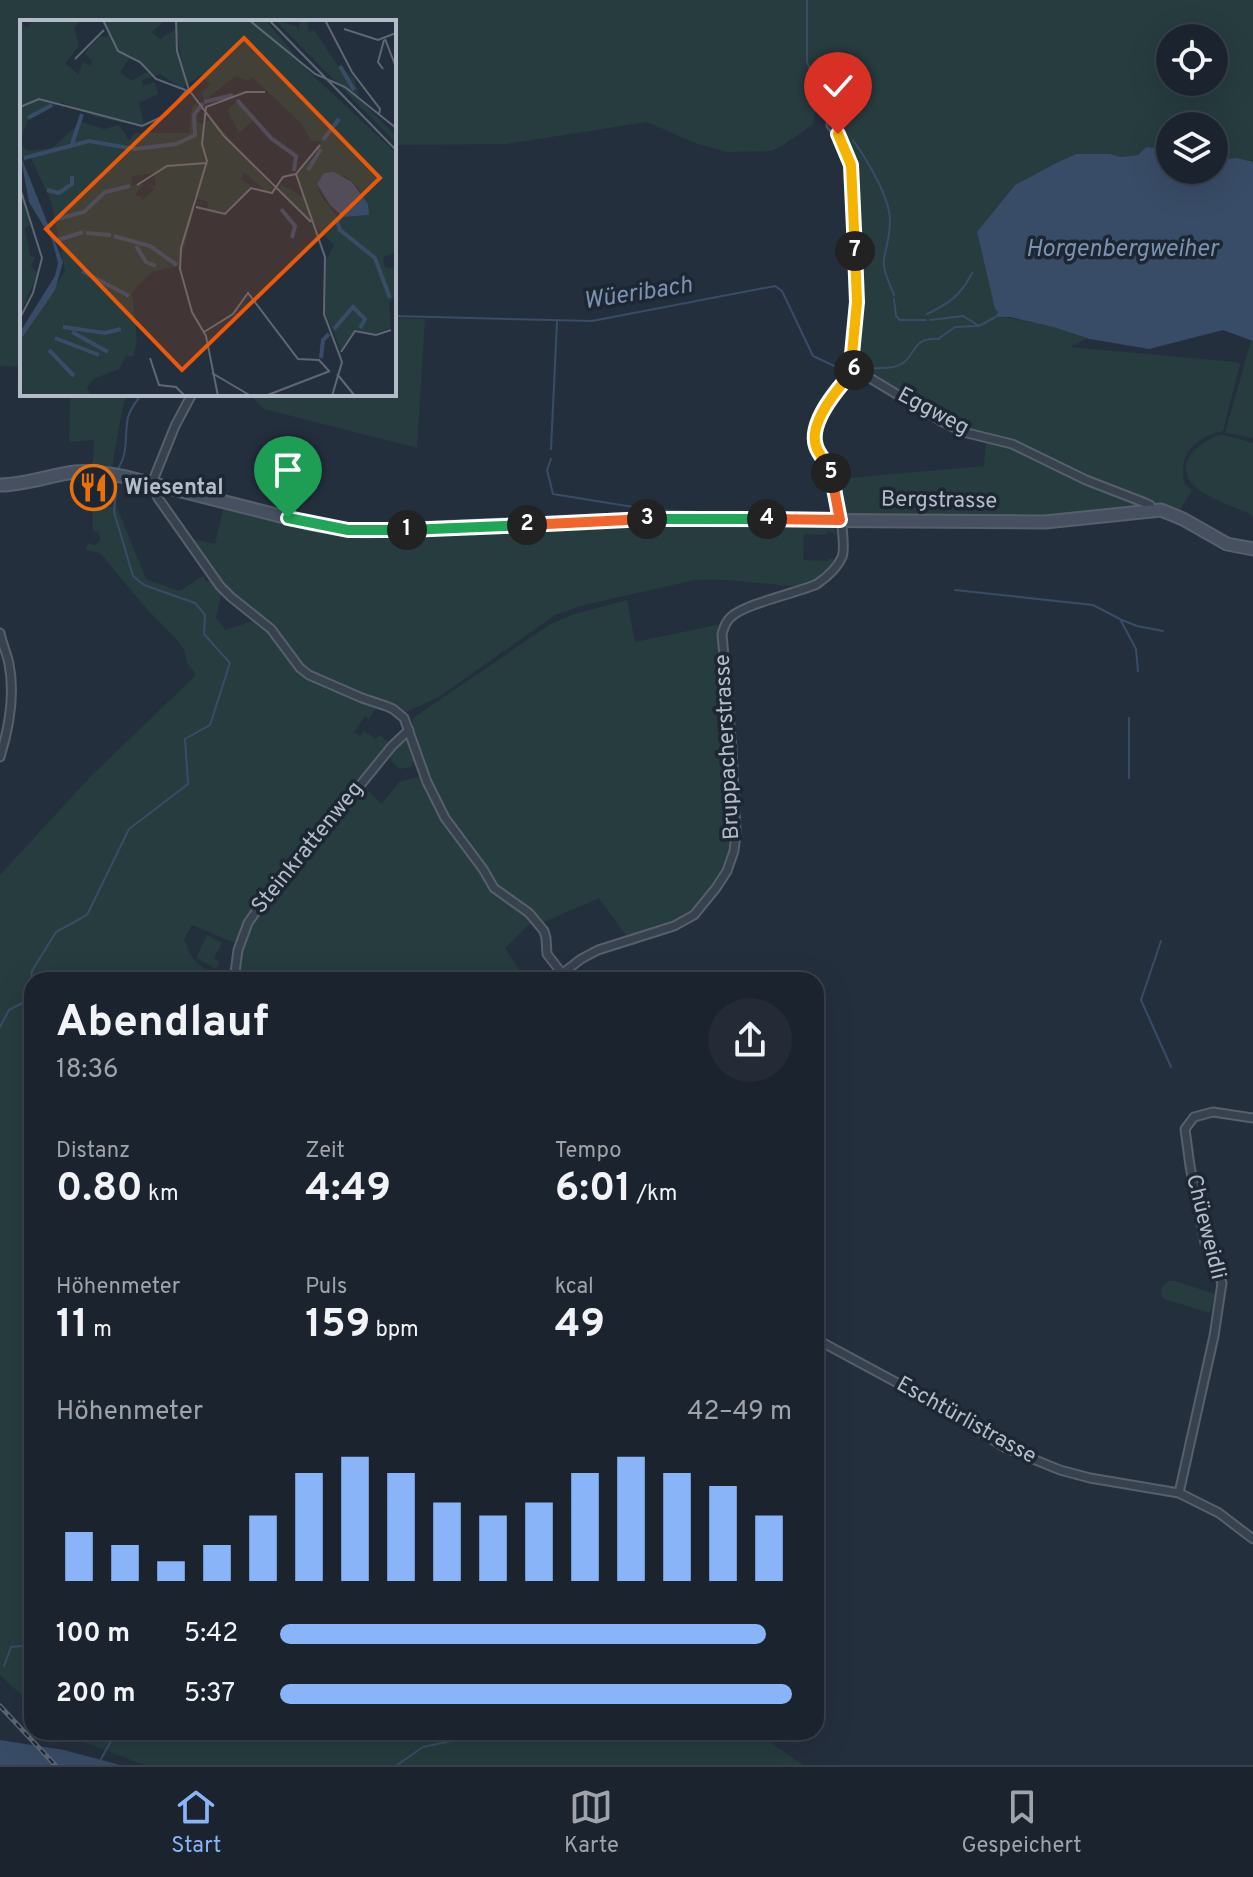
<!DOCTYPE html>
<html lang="de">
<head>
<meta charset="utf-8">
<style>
	body { margin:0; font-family:Overpass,sans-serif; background:#242b36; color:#f1f3f6; height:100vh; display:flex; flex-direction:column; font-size:30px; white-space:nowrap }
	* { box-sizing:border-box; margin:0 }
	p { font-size:26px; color:#a0a4aa }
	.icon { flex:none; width:44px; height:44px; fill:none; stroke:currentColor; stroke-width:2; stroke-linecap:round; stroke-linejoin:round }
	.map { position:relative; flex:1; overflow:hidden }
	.panel { position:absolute; left:24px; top:972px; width:800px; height:768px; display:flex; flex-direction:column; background:#1b232e; border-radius:24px; box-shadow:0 8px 32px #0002,0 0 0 2px #39404a }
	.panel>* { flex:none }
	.buttons { position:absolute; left:1156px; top:24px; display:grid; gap:16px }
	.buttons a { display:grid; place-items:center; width:72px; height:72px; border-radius:50%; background:#1b232e; box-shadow:0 8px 32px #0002,0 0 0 2px #39404a; font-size:40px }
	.pin { position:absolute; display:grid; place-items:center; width:68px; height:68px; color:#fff; margin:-82px -34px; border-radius:50% 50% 50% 0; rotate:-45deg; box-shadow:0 0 8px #0007 }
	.pin .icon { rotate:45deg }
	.km { position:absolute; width:40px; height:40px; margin:-20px; border-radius:50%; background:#222; color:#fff; font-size:22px; line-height:40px; text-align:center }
	.round { display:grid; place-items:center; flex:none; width:84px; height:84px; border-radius:42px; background:#242b36 }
	.head { display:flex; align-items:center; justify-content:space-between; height:136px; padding:0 32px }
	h1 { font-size:44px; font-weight:700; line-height:60px }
	.figures { display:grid; grid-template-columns:repeat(3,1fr); gap:12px; height:136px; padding:8px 32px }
	.figures div { display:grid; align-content:center }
	.figures b { font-size:40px; font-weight:700 }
	.figures small { font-size:22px; font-weight:400 }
	.figures p { font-size:22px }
	.chart { height:224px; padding:16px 32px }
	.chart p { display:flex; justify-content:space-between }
	.chart svg { width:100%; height:144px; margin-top:8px; stroke:#8ab4f8; stroke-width:6 }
	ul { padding:0 32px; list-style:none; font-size:26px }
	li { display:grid; grid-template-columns:128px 96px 1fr; align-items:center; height:60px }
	li i { height:20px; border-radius:10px; background:#8ab4f8 }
	.tabs { display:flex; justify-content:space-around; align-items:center; height:112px; border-top:2px solid #39404a; background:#1b232e; font-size:22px; color:#a0a4aa }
	.tabs a { display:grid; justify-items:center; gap:4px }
	.tabs .active { color:#8ab4f8 }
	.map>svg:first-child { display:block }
</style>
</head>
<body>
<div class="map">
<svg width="1253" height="1765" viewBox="0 0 1253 1765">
	<rect width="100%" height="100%" fill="#242f3e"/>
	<!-- green -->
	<path fill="#263c3f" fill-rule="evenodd" d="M0,0H1253V162C1240,159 1227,160 1214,155V126H1170V162H1167L1157,148L1146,147L1138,155L1121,157L1110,154H1075L1056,163L1015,185L977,232L995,309L1000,316L1053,327L1087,338L1070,347L1236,362L1240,364L1223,431C1194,438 1179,453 1184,483L1192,490L1178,513L1100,481L1014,440L965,429L865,373L858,365L855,347L862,298L855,163L844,136L847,133L817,105L813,124L785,144L772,151L727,152L695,143L647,122L507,144L394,145V22H22V367L0,366ZM1170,38H1214V82H1170Z
		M394,318L425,319L417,448L264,409L248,394H394Z
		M1251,341H1253V438L1225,433Z
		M70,394H127L123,406L112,467L93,463L94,440L69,442Z
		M1218,435H1225L1253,443V517L1248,513C1228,504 1174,489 1188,459C1194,447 1206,441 1218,435Z
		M986,442L1013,447L1064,474L1138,503L1139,507L1052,518L845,517L837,479L984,466Z
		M116,505L146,579L179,591L203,576L207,582L212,579L222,591L216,618L225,630L253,621L259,623L278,641L288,658L308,679L376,708L369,719L365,716L354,732L360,736L364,731L376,739L379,735L390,743L359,782L382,804L399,782L421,776L433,801L492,890L532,921L505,948L526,980H32V1705L0,1675V875L91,776L196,675L187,663L185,651L179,642L144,606L100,553L86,550L88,543L95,545L100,541V537L98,532L93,531V511ZM192,925L238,944L231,966V973L227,977C217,977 199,967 193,958C189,952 186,945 184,939Z
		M224,506L340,533L618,524L832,525L839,536L828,531L826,535L804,534L803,560L828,561L829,558L837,560C830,572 816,584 802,586C792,587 781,585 771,584C746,582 721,578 695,580L584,605L555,615L439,697L406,712L398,707L320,678L306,668L297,659L289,646L270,626L230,593L192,539L215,544Z
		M627,600L635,642L722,624L719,635C725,689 731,742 732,796C733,813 735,834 731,851C724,875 706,903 686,917C671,927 645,932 627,937L599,898L542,923L498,888L447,815L427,774L411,726L413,718L549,625L571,615Z
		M407,739L410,742L416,760L411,767L399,769L392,762L390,757C393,749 398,740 407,739Z
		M207,935L222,943L214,958L220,962L216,969L196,958Z
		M1169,1281H1175L1215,1294L1210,1313L1164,1299C1158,1292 1162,1285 1169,1281Z
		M63,1732H756L803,1765H144L76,1739Z"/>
	<!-- water -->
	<path fill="#394c67" d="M1146,147L1157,148L1167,161L1170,162V170H1214V155H1219L1225,159L1237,158L1253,162V341L1223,330L1149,349L1090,339L1053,327L1010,317H997L996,316L998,312L995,309L977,232L1015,185L1056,163L1076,154H1110L1121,157L1138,155Z
		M0,1740L64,1750L120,1765H0Z"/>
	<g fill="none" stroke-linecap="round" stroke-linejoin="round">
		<!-- stream -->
		<path stroke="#394c67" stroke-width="2" d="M807,0V62L819,92
			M853,140C867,160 890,197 890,221C890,234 887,246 884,258C882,270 890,284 894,295
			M894,299L896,316L900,320H926
			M927,314C950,303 961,295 972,273
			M394,316L592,321L775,286L782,291L813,356L841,369
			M930,320L963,316L979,326L999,315
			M864,368C875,368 893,370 903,363C916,354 913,337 938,339L955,327L977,326
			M551,449L557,322
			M551,459L547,470L553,494L652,510L768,515
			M117,470C129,454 124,436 128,417C131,408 136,401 142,394
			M955,590L1093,605L1120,619L1136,649L1138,671
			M1122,620L1137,626L1163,631
			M1129,778V718
			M1161,941L1141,1000L1171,1067
			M0,1027L9,1010L30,999L32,971L56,932L87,915L129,829L188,784L185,739L210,725L230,663L204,634L205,615L195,603L144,585L133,576L114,512L116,491V481
			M4,1666L11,1647L32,1645
			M101,1759L116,1732
			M397,1765L423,1747L452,1741L466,1732"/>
		<defs>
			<path id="street" d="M831,125L838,134L848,155L852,176L857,302L852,354L855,369L941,421L963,432L1012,444L1086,480L1143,502L1150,505L1153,510
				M192,394L175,426L152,483L158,498L220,586L231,597L271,629L300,668L309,675L362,698L386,706L393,709L404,718L427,782L445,818L483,869L494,888L529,913L544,931L546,938L547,954L567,980
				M0,633C2,644 7,653 9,664C15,694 9,728 0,757
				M563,973L581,959L598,950L674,926L694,915L716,888L727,871L734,851L736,833L732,749L722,634C724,628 725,622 731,617C744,604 797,593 817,584C827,577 837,569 842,557C847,544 836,485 831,471C826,459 815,451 814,438C814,415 841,384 855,369
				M234,980L238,950L248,923L268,894L344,805L392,746L409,730
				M816,1339L927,1399L1006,1448L1060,1470L1090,1478L1179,1493L1219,1513L1253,1539
				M1179,1493L1214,1336L1222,1283L1205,1243L1190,1166L1185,1129L1194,1117L1213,1112L1253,1118"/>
			<path id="secondary" d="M0,485C25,485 50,475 75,472C92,470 109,474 126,477L308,523L348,530L365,531L641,519L1045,522L1161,510L1183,519L1227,544L1253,549"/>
		</defs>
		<!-- street casing -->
		<use href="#street" stroke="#565f6c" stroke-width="11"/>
		<!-- secondary casing -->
		<use href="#secondary" stroke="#565f6c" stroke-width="15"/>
		<!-- street -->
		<use href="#street" stroke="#38414e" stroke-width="7"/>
		<!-- secondary -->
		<use href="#secondary" stroke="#465061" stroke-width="11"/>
		<defs>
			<path id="rail" d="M0,1706L55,1765"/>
		</defs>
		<!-- rail casing -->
		<use href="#rail" stroke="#5a6575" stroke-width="5"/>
		<!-- rail -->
		<use href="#rail" stroke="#1d2633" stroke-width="2" stroke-dasharray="6" stroke-linecap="butt"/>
	</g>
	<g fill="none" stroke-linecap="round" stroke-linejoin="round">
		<defs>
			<path id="split-1" d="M288,518L348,530H407"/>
			<path id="split-2" d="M407,530L527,525"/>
			<path id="split-3" d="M527,525L647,519"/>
			<path id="split-4" d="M647,519H767"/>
			<path id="split-5" d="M767,519L840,520L831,473"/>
			<path id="split-6" d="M831,473C828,463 819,456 816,446C808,422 839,387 854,370"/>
			<path id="split-7" d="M854,370L852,354L857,302L855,251"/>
			<path id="split-8" d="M838,134L851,165L855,251"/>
		</defs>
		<!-- split-1 casing -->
		<use href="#split-1" stroke="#fff" stroke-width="16"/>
		<!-- split-2 casing -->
		<use href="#split-2" stroke="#fff" stroke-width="16"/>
		<!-- split-3 casing -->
		<use href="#split-3" stroke="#fff" stroke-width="16"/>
		<!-- split-4 casing -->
		<use href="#split-4" stroke="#fff" stroke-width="16"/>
		<!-- split-5 casing -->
		<use href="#split-5" stroke="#fff" stroke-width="16"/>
		<!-- split-6 casing -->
		<use href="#split-6" stroke="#fff" stroke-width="16"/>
		<!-- split-7 casing -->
		<use href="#split-7" stroke="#fff" stroke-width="16"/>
		<!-- split-8 casing -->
		<use href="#split-8" stroke="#fff" stroke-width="16"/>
		<!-- split-1 -->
		<use href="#split-1" stroke="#22a559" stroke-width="10"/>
		<!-- split-2 -->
		<use href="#split-2" stroke="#22a559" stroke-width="10"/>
		<!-- split-3 -->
		<use href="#split-3" stroke="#f0652b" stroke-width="10"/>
		<!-- split-4 -->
		<use href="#split-4" stroke="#22a559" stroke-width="10"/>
		<!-- split-5 -->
		<use href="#split-5" stroke="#f0652b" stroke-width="10"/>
		<!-- split-6 -->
		<use href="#split-6" stroke="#f5b400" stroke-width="10"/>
		<!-- split-7 -->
		<use href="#split-7" stroke="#f5b400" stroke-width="10"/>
		<!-- split-8 -->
		<use href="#split-8" stroke="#f5b400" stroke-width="10"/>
	</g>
	<!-- icons -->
	<defs>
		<symbol id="restaurant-ring" viewBox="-11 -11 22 22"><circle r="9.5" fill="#1d2633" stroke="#e8710a" stroke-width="1.5"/><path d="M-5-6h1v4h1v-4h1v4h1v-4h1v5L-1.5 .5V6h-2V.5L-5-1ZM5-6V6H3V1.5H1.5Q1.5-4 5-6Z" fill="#e8710a"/></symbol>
	</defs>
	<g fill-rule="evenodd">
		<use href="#restaurant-ring" x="68" y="462" width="51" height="51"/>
	</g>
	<g text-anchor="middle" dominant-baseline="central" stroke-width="7" stroke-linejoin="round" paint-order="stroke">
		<!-- street labels -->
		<g font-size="22" fill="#b4bcc9" stroke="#1d2633">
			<text transform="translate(933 412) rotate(28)">Eggweg</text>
			<text transform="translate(939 501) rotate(1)">Bergstrasse</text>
			<text transform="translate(728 747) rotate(-93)">Bruppacherstrasse</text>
			<text transform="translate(308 848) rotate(-51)">Steinkrattenweg</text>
			<text transform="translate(1205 1227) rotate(76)">Chüeweidli</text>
			<text transform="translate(966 1421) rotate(29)">Eschtürlistrasse</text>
		</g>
		<!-- poi labels -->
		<g font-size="22" font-weight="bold" fill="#b4bcc9" stroke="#1d2633" text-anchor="start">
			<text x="124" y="488">Wiesental</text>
		</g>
		<!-- water labels -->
		<g font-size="24" font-style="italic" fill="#7c92b1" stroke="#1d2633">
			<text x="1122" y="250">Horgenbergweiher</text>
			<text transform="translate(638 294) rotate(-9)">Wüeribach</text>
		</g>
	</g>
	<!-- overview -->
	<g transform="translate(20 20)">
		<rect width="376" height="376" fill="#242f3e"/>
		<path d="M0,0L6,8L14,0L61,1L54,7L59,26L45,43L58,54L63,42L70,46L72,41L65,34L69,28L79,17L91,16L84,0H146L132,12L140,19L156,9L166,64L163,69L140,54L122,60L123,66L135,62L138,74L119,83L124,105L119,106L77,97L41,82L8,100L0,122ZM109,39L117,42L128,51L112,61L100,52ZM157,0H246L287,50L376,133V246L374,233L363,237L365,247L376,249V274L369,284L371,308L352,314L335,310L321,330L305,292L306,241L314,225L258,169L261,164L282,176L276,155L299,131L301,121H291L281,103L232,57L228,61L216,56L184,81L182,73L190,65L181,55L168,64L157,24ZM324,155L339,168L349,195L318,197L302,177L297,164ZM255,0L278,7V15L280,0H287L289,12L294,10L317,44L334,58L340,80L376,116V123ZM217,81L234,100L219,113L207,90ZM177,83V102L183,104L192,98L254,169L245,171L225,153L221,159L232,166L205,193L187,190L188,182L173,177L174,190L159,246L132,252L112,272L117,320L113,337L106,336L99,349L73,359L67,368L72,376H3L0,322L45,251L31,181L9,134L5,142L0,134V125L9,131L32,128L61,102L84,109L99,105L109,120L115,113H169L172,87ZM134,153L136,166L126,164L134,169L121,182L122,177L115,175L124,164L111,165L112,156ZM0,172L12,204L5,208L10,236L15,237L11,246L18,253L0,294Z" fill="#263c3f" fill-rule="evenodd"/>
		<path d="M0,134L43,242L35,270L0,321V312L35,256L38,243L32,220L9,182ZM314,152L332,162L348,184L349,195L323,197L310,185L297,164L304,153Z" fill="#394c67"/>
		<path fill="none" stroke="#394c67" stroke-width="4" d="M320,46L334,70M217,80L252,119L276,136L274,151M184,82L213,75M8,98L32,85M303,120L319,99M52,124L62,94M4,138L69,121L115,129L156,124L175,115L174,95L183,83M288,150L301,129M27,170L39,173L52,164V156M261,189L275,206L272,218M323,195L317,201L320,210L355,238L370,278M37,199L64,192L85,172L110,166M66,213L91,215M94,216L130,226L157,245M38,220L63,212M116,226L126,242L136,246M62,251L109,276M43,307L85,313L101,309M314,309L333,287L345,299L340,308M52,312L88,332M35,318L79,335M29,330L54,356M301,338L303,320L309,314"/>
		<path fill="none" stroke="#5e6776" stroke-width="2" d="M83,0L98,31L120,42L136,59L168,71M156,0L157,31L169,70L204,116L291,202M229,0L295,54L325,67L376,108M249,0L376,130M305,0L332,52L360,89L359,94M324,9L358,20L376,13M365,19L376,47M55,39L84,10M363,49L358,42L364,20M0,87L19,79L122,106L146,95L166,71M300,125L276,154L305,237L304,294L322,342L312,376M117,165L147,146L186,143M0,168L22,238L13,273L0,298M176,187L205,194L231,168L252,173L263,157L276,154M184,312L213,294L228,273L278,339L299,340L309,351M321,332L335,311L356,315L371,310M130,338L139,365L156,367L165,376M192,353L231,376M317,354L335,376M198,376L186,316L172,292L160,249L161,228L187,141L182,124L186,87L226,72H245M245,376L310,351"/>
		<path fill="#e8590c" fill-opacity="0.15" stroke="#e8590c" stroke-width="4" d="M224,18L360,158L162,350L26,209Z"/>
		<rect width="376" height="376" fill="none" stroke="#b4bcc9" stroke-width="4"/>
	</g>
</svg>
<div class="buttons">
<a><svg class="icon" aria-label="locate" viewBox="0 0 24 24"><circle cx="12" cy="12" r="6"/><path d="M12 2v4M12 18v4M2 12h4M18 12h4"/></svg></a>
<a><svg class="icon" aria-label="layers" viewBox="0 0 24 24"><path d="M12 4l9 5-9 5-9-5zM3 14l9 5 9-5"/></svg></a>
</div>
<div class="pin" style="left:288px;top:518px;background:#1e9e55"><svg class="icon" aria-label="arrive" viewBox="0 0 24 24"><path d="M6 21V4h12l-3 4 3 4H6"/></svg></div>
<div class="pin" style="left:838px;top:134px;background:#d93025"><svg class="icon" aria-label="check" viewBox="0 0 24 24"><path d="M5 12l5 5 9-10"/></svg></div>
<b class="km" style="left:407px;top:530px">1</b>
<b class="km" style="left:527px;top:525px">2</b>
<b class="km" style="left:647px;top:519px">3</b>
<b class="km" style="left:767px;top:519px">4</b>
<b class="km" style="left:831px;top:473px">5</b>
<b class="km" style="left:854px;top:370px">6</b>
<b class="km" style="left:855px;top:251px">7</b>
<section class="panel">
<div class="head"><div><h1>Abendlauf</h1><p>18:36</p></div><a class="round"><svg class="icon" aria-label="share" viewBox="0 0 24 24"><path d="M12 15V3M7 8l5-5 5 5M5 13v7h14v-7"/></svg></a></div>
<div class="figures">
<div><p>Distanz</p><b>0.80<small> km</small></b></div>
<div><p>Zeit</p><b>4:49</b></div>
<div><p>Tempo</p><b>6:01<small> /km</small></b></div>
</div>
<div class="figures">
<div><p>Höhenmeter</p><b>11<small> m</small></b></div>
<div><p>Puls</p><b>159<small> bpm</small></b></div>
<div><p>kcal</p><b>49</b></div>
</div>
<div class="chart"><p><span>Höhenmeter</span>42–49 m</p>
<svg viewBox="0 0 160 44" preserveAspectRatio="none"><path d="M5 44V29M15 44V33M25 44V38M35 44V33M45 44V24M55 44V11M65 44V6M75 44V11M85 44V20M95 44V24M105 44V20M115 44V11M125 44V6M135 44V11M145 44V15M155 44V24"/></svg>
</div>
<ul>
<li><b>100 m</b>5:42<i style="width:95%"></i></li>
<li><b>200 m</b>5:37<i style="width:100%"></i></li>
</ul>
</section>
</div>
<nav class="tabs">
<a class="active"><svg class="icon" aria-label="home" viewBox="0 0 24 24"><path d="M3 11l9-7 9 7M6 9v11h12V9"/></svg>Start</a>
<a><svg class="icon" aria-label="map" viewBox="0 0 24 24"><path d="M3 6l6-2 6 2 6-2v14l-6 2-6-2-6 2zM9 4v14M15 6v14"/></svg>Karte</a>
<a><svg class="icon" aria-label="saved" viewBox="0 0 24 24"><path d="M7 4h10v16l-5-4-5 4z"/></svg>Gespeichert</a>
</nav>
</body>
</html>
